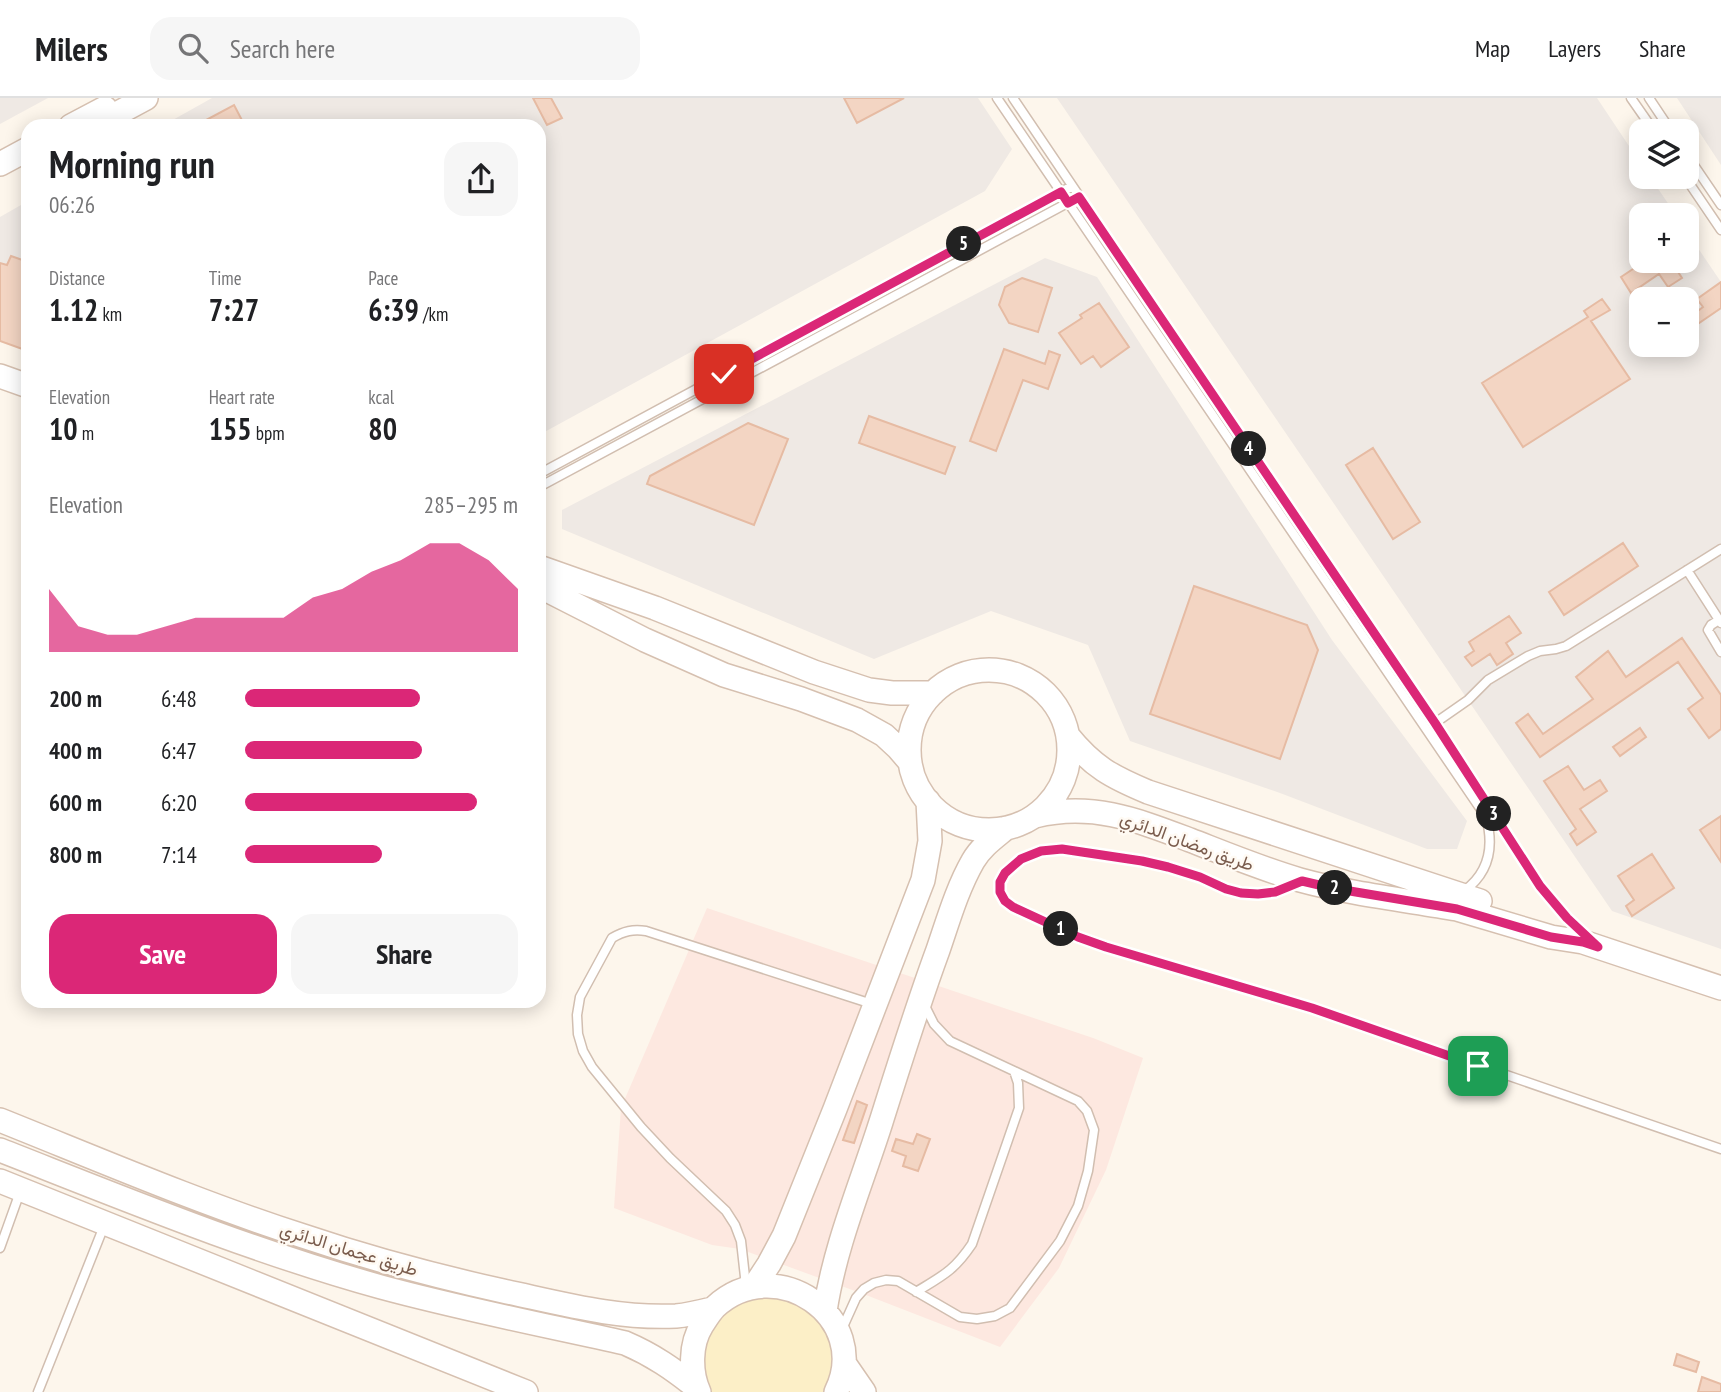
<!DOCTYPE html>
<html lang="en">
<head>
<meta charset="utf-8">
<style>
	body { margin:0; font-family:"PT Sans Narrow",Vazirmatn,sans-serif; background:#f6f6f6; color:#202124; height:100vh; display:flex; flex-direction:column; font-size:26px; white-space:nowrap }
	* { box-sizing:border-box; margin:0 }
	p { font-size:23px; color:#757577 }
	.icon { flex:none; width:38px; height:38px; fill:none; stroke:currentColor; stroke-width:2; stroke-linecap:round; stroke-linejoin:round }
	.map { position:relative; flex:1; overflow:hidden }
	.side { position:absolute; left:21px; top:21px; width:525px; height:889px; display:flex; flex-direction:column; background:#fff; border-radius:21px; box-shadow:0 4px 18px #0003 }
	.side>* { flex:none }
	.buttons { position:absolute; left:1629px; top:21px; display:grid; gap:14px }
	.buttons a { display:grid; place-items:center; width:70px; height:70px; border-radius:14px; background:#fff; box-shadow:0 4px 18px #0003; font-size:35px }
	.pin { position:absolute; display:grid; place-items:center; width:60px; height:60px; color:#fff; margin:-30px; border-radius:14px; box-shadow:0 4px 10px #0006 }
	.km { position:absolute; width:35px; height:35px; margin:-18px; border-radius:50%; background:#222; color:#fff; font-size:19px; line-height:35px; text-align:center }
	.round { display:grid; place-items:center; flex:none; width:74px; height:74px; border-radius:21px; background:#f6f6f6 }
	.head { display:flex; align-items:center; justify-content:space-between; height:119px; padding:0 28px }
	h1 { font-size:38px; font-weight:600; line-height:52px }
	.figures { display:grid; grid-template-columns:repeat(3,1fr); gap:10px; height:119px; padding:7px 28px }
	.figures div { display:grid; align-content:center }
	.figures b { font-size:30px; font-weight:600 }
	.figures small { font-size:19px; font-weight:400 }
	.figures p { font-size:19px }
	.chart { height:196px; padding:14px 28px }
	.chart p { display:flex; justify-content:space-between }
	.chart svg { width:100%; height:126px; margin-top:7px; fill:#db2777; opacity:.7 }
	.action { display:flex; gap:14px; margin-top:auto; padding:14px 28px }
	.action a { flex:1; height:80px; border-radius:21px; background:#db2777; color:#fff; font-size:28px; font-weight:600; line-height:80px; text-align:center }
	.action a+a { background:#f6f6f6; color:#202124 }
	ul { padding:0 28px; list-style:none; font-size:23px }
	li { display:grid; grid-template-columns:112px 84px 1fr; align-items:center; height:52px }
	li i { height:18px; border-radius:9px; background:#db2777 }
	header { display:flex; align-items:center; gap:42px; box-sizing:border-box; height:98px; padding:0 35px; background:#fff; border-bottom:2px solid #e0e0e0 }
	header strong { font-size:33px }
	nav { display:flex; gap:38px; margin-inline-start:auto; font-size:24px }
	.search { width:490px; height:63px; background:#f6f6f6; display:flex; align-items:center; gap:18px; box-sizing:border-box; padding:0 24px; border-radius:21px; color:#757577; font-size:26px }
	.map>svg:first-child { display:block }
</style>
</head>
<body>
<header>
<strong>Milers</strong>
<div class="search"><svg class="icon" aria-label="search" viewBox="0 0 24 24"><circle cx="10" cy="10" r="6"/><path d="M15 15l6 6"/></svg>Search here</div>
<nav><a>Map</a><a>Layers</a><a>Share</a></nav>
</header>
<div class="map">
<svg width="1721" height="1294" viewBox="0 0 1721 1294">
	<rect width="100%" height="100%" fill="#fdf6ec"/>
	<!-- commercial -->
	<path fill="#fde8e0" d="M707,810L1093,940L1143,960L1106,1072L1059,1170L1000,1249L866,1197L740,1151L712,1147L614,1110L621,1010Z"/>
	<!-- industrial -->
	<path fill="#efe9e4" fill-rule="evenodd" d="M0,0H48L0,26Z
		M212,0H978L1012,51L985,93L539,337V28H162Z
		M1057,0H1597L1641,66L1642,79H1650L1676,117H1642V163H1687V134L1721,184V851L1612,813ZM1642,201H1687V247H1642Z
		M1677,0H1721V67Z
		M28,103V249L0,239V119Z
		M1045,160L1097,179L1332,542L1467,723L1457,751H1427L1280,695L1130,643L1088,547L991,513L874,561L562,431V412Z"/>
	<!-- sand -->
	<path fill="#fcefc7" d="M756,1195L791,1199L813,1211L835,1251V1273L827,1294H709L700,1258L708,1230L729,1207Z"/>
	<!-- building -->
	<path fill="#f3d5c3" stroke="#e6bba3" stroke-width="2" d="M533,0H551L562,20L547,27Z
		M844,0H904L857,25Z
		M234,7L245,28H195Z
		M11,158L28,164V253L0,243V165L7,167Z
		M1645,163H1678L1673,166L1682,180L1668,189L1659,176L1631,195L1621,179Z
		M1022,180L1052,190L1038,234L1009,225L999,207L1005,189Z
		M1721,184V210L1689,232L1687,230V221L1703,209L1697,201Z
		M1602,201L1610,212L1591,223L1630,281L1523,349L1482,285L1588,219L1584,213Z
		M1099,205L1129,249L1101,269L1093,258L1081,266L1059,235L1082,220L1080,217Z
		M1004,251L1045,266L1049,253L1060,257L1048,291L1023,282L996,353L970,343Z
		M869,318L955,349L945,376L859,345Z
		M748,325L788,341L754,427L647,386L650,378Z
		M1373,350L1420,424L1393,441L1346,367Z
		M1623,445L1638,468L1564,517L1549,494Z
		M1194,488L1307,527L1318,552L1280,661L1150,616Z
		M1509,518L1521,535L1506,545L1513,556L1497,567L1490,556L1472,568L1465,559L1474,553L1469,544Z
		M1682,540L1721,597V631L1709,640L1688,611L1703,600L1678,564L1540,659L1516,625L1528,616L1543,636L1593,601L1576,579L1608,553L1626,579Z
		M1640,630L1646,639L1620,658L1613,649Z
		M1568,668L1584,692L1600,682L1607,693L1580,711L1596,734L1577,747L1570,736L1576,731L1544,683Z
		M1721,718V764L1700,732Z
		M1652,756L1674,790L1632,818L1626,808L1634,802L1618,778Z
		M857,1003L867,1007L854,1045L843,1042Z
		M917,1036L930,1041L918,1073L903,1068L906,1058L892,1053L896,1041L913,1046Z
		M1677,1256L1699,1264L1696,1274L1674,1267Z
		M1702,1279L1721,1286V1294H1698Z"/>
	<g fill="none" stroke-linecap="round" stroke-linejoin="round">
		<defs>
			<path id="lane" d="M997,0L1486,719C1494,748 1490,774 1464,793
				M1013,0L1435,625L1528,770L1553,804L1585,837
				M1631,0L1654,33
				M1649,0L1671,33
				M1687,57L1721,107
				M1685,79L1721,132
				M539,376L1072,88
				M539,389L1073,102
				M1687,472L1721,525
				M1719,522L1711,527L1708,532L1721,554
				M1435,625L1468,602L1488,582L1528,558L1540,553L1556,551L1566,548L1721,451
				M1297,786C1279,794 1259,798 1240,794C1225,792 1214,784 1200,779C1168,768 1135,762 1101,757C1082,754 1063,749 1043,753C1030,756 1015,764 1006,773C995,786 1002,801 1013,809L1078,839L1106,849L1312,910L1721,1051
				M0,1150L20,1094
				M746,1188L741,1143L735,1127L726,1113L670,1060L641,1029L592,969L583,953L578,936L577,917L580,899L612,840C624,833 633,831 646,833L872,906
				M916,1194C942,1178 954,1173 972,1146L1019,1010L1018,985L1014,973
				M842,1231L856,1200L864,1191L874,1185L886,1182L898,1183L960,1219L977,1221L995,1218L1010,1210L1060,1143L1078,1108L1088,1073L1094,1032L1087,1013L1078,1003L950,943L934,926L924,906
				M38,1294L104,1128"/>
			<path id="secondary" d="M71,28L105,10
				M94,28L146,0
				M0,66L28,51
				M0,278L28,288
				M539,469L655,510L814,574L869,592L892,595H933
				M539,488L645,542L724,577L801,601L857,622L884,637L898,650L910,664
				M909 652a80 80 0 1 1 160 0a80 80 0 1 1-160 0Z
				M1068,638C1093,669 1112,679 1148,694L1480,803
				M1035,718C1092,704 1137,722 1190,742C1226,756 1262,771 1300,782C1351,796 1405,802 1457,811L1551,839L1583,844L1721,890
				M0,1022C100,1062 200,1105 303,1138C368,1160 435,1178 503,1193C560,1205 617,1221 676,1218C688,1217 700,1214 712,1211
				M0,1052C125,1101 251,1153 381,1189C462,1211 544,1227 625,1245C653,1257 673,1271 697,1290
				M0,1083L526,1294
				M754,1189L769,1166L784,1138L835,1011L923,782L930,743L928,703
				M825,1213C835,1147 861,1087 881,1024C899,967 917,909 938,852C948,823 957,791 973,763C981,749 994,740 1006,730
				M844,1265L864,1294
				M699,1294C690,1274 690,1246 702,1227C706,1221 710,1214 715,1209C775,1153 873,1219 836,1294"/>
		</defs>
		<!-- lane casing -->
		<use href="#lane" stroke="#d1beb0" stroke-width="11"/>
		<!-- secondary casing -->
		<use href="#secondary" stroke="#d6c0b0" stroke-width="26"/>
		<!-- lane -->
		<use href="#lane" stroke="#fff" stroke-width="8"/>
		<!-- secondary -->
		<use href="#secondary" stroke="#fff" stroke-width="23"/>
	</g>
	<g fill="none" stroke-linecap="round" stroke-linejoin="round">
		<defs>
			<path id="route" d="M724,276L1061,94L1068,105L1079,99L1435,625L1540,788L1567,820L1598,849L1583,844L1551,839L1457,811L1332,790L1302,783L1275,794L1258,796L1241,795L1226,791L1200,779L1168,769L1142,763L1062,751L1041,753L1021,761L1005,775L1000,784V794L1005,803L1013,809L1078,839L1106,849L1312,910L1478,968"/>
		</defs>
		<!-- route casing -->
		<use href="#route" stroke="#fff" stroke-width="14"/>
		<!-- route -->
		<use href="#route" stroke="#db2777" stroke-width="9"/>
	</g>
	<g text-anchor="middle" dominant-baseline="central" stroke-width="5" stroke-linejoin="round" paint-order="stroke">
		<!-- street labels -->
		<g font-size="18" fill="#7a5c4d" stroke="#fffaf3">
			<text transform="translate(1187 743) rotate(20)">طريق رمضان الدائري</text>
			<text transform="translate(349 1151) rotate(17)">طريق عجمان الدائري</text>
		</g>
	</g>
</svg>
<div class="buttons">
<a><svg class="icon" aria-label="layers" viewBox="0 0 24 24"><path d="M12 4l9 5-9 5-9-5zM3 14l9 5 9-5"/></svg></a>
<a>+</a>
<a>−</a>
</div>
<div class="pin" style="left:1478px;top:968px;background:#1e9e55"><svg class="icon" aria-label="arrive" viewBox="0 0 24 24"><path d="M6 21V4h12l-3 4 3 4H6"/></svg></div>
<div class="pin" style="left:724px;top:276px;background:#d93025"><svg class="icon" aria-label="check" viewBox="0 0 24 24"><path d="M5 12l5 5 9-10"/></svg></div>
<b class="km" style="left:1061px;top:831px">1</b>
<b class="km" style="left:1335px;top:790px">2</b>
<b class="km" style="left:1494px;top:716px">3</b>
<b class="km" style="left:1249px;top:351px">4</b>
<b class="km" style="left:964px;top:146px">5</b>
<section class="side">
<div class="head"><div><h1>Morning run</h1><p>06:26</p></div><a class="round"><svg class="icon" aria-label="share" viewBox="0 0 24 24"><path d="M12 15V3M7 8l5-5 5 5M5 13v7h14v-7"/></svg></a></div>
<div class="figures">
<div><p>Distance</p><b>1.12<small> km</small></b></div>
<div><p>Time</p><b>7:27</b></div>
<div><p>Pace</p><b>6:39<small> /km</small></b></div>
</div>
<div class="figures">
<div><p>Elevation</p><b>10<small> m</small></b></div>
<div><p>Heart rate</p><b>155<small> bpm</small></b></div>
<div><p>kcal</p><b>80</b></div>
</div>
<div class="chart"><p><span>Elevation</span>285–295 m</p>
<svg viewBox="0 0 160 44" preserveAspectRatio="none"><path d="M0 44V22L10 35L20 38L30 38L40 35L50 32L60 32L70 32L80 32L90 25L100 22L110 16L120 12L130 6L140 6L150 12L160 22V44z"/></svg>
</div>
<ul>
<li><b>200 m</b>6:48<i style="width:64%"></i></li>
<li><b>400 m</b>6:47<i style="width:65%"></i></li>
<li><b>600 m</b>6:20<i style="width:85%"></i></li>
<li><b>800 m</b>7:14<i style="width:50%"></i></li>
</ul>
<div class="action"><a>Save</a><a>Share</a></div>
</section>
</div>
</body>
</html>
